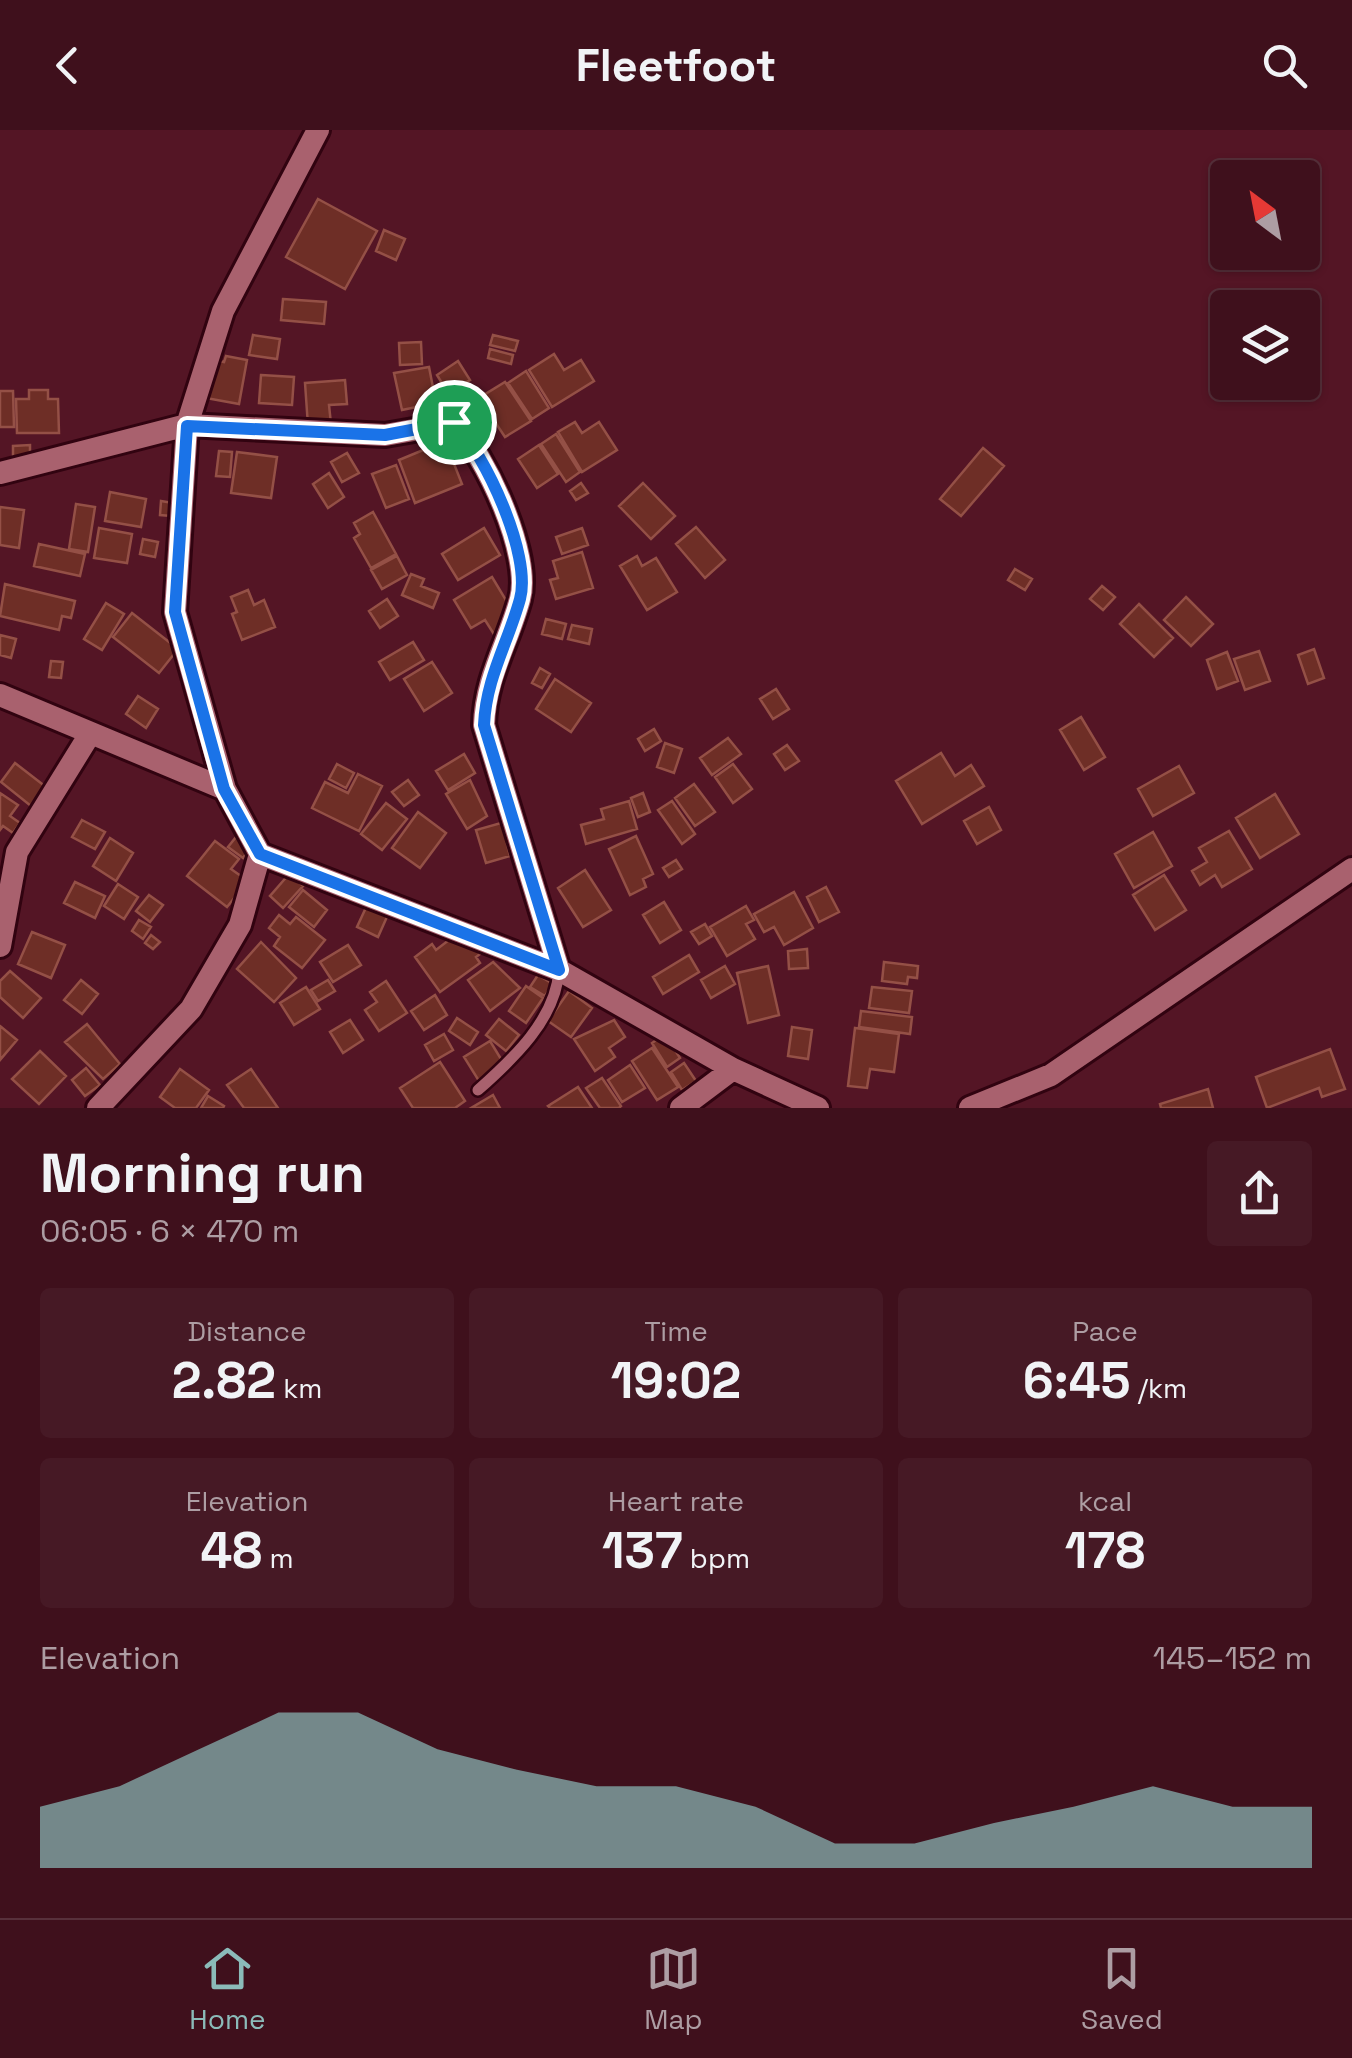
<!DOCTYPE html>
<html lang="en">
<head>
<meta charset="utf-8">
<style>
	body { margin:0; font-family:"Space Grotesk",sans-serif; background:#461925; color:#f1f3f6; height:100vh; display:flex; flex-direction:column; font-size:38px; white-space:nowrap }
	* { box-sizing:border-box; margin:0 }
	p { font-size:32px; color:#ad9da3 }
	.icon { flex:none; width:55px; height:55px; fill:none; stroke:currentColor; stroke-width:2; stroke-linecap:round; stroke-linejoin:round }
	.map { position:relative; height:978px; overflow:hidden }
	.panel { display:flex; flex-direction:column; background:#3f101c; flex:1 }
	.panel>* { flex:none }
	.needle { width:65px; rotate:328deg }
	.tools { position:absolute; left:1210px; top:30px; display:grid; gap:20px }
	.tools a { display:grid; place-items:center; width:110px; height:110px; border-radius:10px; background:#3f101c; box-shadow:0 2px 8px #0004,0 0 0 2px #58303b; font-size:50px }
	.pin { position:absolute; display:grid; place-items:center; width:85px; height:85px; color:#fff; margin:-42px; border:5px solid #fff; border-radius:50%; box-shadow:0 2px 10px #0007 }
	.round { display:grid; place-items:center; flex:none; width:105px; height:105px; border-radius:10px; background:#461925 }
	.overview { display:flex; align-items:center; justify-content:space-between; height:170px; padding:0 40px }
	h1 { font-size:55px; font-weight:700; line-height:75px }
	.metrics { display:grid; grid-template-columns:repeat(3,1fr); gap:15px; height:170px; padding:10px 40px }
	.metrics div { display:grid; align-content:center; border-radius:10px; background:#461925; text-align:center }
	.metrics b { font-size:50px; font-weight:700 }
	.metrics small { font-size:28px; font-weight:400 }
	.metrics p { font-size:28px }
	.chart { height:280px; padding:20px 40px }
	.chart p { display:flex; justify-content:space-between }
	.chart svg { width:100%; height:180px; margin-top:10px; fill:#8bbbb9; opacity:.7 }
	header { display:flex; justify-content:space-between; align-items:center; height:130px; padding:0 40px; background:#3f101c; font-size:45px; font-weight:700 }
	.tabs { display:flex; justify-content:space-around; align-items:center; height:140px; border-top:2px solid #58303b; background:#3f101c; font-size:28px; color:#ad9da3 }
	.tabs a { display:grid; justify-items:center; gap:5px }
	.tabs .on { color:#8bbbb9 }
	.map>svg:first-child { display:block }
</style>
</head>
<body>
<header><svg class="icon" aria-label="back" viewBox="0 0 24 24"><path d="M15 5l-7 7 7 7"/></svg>Fleetfoot<svg class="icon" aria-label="search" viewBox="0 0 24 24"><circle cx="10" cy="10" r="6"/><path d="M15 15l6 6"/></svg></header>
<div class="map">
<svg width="1352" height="978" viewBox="0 0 1352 978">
	<rect width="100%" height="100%" fill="#541525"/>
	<!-- building -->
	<path fill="#6e2e26" stroke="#945046" stroke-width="2.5" d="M318,69L377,101L345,159L286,127Z
		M384,100L405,109L396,130L376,121Z
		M283,169L326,172L324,194L281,190Z
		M253,205L280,209L277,229L249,225Z
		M493,205L518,211L515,221L490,215Z
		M421,212L422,234L400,235L399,213Z
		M490,219L513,225L511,234L488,228Z
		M554,224L564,240L581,230L594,251L552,277L529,240Z
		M226,226L247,230L239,274L206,268L213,230L224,232Z
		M458,231L470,250L448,263L437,245Z
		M429,237L436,273L402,280L394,243Z
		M526,241L549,278L532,289L508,253Z
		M261,245L294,247L292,275L259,273Z
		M345,250L347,274L329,275L331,294L308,296L305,253Z
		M505,252L531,291L505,307L479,268Z
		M29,260H48V269H58L59,303H17L16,269H29Z
		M0,261H13L14,297H0Z
		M575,292L582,303L599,292L617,320L582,342L558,302Z
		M556,304L580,342L566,352L541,314Z
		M445,311L462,354L415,373L399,330Z
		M30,315V331L13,332V316Z
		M539,315L558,344L537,358L518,329Z
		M983,318L1004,336L961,386L940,369Z
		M219,321L232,322L230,347L216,346Z
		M237,322L277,327L271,368L231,363Z
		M347,323L359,343L342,352L331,332Z
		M396,335L409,369L386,378L372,344Z
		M329,343L344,367L328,378L313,354Z
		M581,353L588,363L576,370L570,361Z
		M643,353L675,386L651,409L619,376Z
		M110,362L146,369L141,397L105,391Z
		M161,371L173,373L171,386L160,385Z
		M76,374L95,377L88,422L69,419Z
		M0,377L24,380L19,418L0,415Z
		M373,382L396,424L371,438L354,408L360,404L354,393Z
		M696,397L725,430L705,448L676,414Z
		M99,398L132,404L127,433L94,428Z
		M484,398L500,425L458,450L442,424Z
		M582,398L588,415L562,424L556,407Z
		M143,409L158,412L155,427L140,424Z
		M39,414L85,424L80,446L34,436Z
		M582,422L593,458L556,469L550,450L558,448L553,431Z
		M397,426L407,445L382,459L371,440Z
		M637,426L642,436L656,428L677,462L647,480L620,436Z
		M1015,439L1032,449L1025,460L1008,450Z
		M411,444L424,449L421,456L439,463L433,478L402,465Z
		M492,447L521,495L497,509L485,490L471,498L454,470Z
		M5,454L75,471L71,488L62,486L59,500L0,486Z
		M1102,456L1115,467L1103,480L1090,469Z
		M248,460L254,475L264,470L275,497L242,510L232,484L237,482L231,467Z
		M1186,467L1213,494L1191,516L1164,490Z
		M387,469L398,486L380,498L369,481Z
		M106,473L124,484L102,520L84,509Z
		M1139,474L1173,508L1154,527L1120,494Z
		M132,483L178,519L159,543L113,507Z
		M546,489L566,494L562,509L542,504Z
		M572,495L592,499L589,514L568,509Z
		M0,505L16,509L11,528L0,525Z
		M413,512L424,530L390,550L379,532Z
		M1314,519L1324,548L1308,554L1298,525Z
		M1259,521L1270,551L1245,560L1234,529Z
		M1227,522L1238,551L1217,559L1207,530Z
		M51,531L63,532L61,548L49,547Z
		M432,532L452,563L424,581L404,549Z
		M540,538L550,544L542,558L532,553Z
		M555,549L591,573L571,602L536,579Z
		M776,559L789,579L773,589L760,569Z
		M138,566L158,579L146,598L126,584Z
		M1081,587L1105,627L1084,640L1060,600Z
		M654,599L661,611L645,621L638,609Z
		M728,608L741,624L712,645L700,628Z
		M665,613L682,619L674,643L657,637Z
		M787,615L799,631L785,640L774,624Z
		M941,623L955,646L971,635L984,656L922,694L896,651Z
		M464,624L475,643L448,660L436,641Z
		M15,633L46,657L31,676L1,652Z
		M337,634L354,643L346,658L329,649Z
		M733,634L752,659L733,673L715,647Z
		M1179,636L1194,663L1153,686L1138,659Z
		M358,644L382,656L359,701L312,678L325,652L348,663Z
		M408,650L419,665L404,676L392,662Z
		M470,650L487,686L467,699L446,664Z
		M694,654L715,682L695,696L675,668Z
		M0,663L18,675L10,686L20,693L13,703L3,696L0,700Z
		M643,663L650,682L638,687L631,668Z
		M1275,664L1299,704L1260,728L1236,688Z
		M629,671L637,699L586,714L581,695L604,689L601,679Z
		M672,671L695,704L682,714L658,680Z
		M386,673L407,689L382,720L361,704Z
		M989,677L1001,700L977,714L964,691Z
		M418,682L446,703L420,738L392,718Z
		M82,690L105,702L95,719L72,707Z
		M508,691L514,711L507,714L510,726L486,733L476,700Z
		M1229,701L1252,739L1222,757L1215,745L1200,755L1192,741L1207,732L1199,718Z
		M1153,702L1172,736L1134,758L1115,724Z
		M636,706L653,744L643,749L646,757L630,765L609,719Z
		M236,707L250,718L243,728L228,717Z
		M110,708L133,723L116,751L93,736Z
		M215,711L239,729L231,739L248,751L227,777L187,746Z
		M676,730L682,739L669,747L663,738Z
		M585,740L611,780L583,797L558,758Z
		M290,743L303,756L283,778L270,766Z
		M1164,745L1186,780L1155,800L1133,765Z
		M75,752L105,766L95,788L64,773Z
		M118,754L138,767L124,789L104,776Z
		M826,757L839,782L819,792L807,767Z
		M303,760L327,780L314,797L289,777Z
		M794,762L813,798L784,815L774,797L764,802L754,784Z
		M149,765L163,775L150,792L136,781Z
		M369,771H394L378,807L357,797Z
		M664,772L681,800L660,813L643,785Z
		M746,776L754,790L746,794L755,809L727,826L710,797Z
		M279,785L290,794L296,787L325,810L302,838L274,816L280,807L269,798Z
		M139,790L151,797L143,809L132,801Z
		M705,794L712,806L699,814L691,802Z
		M462,800L480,824L476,827L480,833L440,862L415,827L432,814L436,820Z
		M32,802L65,815L51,848L18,834Z
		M151,805L160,812L153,819L145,813Z
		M261,812L296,848L274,872L237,839Z
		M348,815L361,835L333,852L320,832Z
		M807,819L808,838L789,839L788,821Z
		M689,825L699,842L663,864L653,847Z
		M493,832L520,858L490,881L468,850Z
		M884,832L918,836L917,848L908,847L907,854L882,851Z
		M725,836L735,854L711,868L701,850Z
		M768,836L779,885L748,893L737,843Z
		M10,841L41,868L23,888L0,867V851Z
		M538,845L553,854L545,866L530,857Z
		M81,850L98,864L82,884L64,870Z
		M328,850L335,861L318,871L311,860Z
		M386,851L407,883L379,901L365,880L377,872L370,862Z
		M526,856L543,868L526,893L509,881Z
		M306,857L320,879L294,895L280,873Z
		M872,857L912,861L909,883L869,878Z
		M569,861L592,878L571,907L548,891Z
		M435,865L447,885L424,900L411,881Z
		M861,881L912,887L910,904L859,897Z
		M457,888L478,902L470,915L449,901Z
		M499,889L519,905L506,921L486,905Z
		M350,890L363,910L343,923L330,902Z
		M614,890L625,907L609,918L615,927L595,941L574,909Z
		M87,894L120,934L103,949L65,912Z
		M0,896L17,910L0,930Z
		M792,897L812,900L808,929L788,926Z
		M855,898L899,904L894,942L870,939L867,958L848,956Z
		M444,904L453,920L434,931L425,915Z
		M665,904L680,928L667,937L652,913Z
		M490,911L504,934L479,951L464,927Z
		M652,918L678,957L657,970L632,931Z
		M1330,919L1345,959L1322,967L1319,958L1267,978L1256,947Z
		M40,921L66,946L39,974L12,949Z
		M440,932L465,971L455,978H413L400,958Z
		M684,933L696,951L682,960L671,942Z
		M630,935L645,958L622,972L608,950Z
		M86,938L100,955L85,966L72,950Z
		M180,939L209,960L196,978H175L160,967Z
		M251,939L278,978H244L227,955Z
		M602,948L621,976L619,978H600L586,958Z
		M578,957L592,978H550L548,976Z
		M1208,959L1213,978H1161L1160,974Z
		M493,965L500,978H471Z
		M208,966L224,976L223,978H201Z"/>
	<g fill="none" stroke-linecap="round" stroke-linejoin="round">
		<defs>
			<path id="service" d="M478,960C513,929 556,889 559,840"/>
			<path id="minor" d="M0,343L187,295L385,305L454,293C485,324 532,425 520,469C508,513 485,548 484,595L559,840
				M0,565L225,659L260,724L559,840L733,939
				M225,659L175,482L187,295L223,181L318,0
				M0,816L17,722L90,604
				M98,978L191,879L240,795L260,724
				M681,978L733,939L818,978
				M970,978L1051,945L1352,739"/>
		</defs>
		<!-- service casing -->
		<use href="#service" stroke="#310310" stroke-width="16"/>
		<!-- minor casing -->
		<use href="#minor" stroke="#310310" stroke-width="28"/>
		<!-- service -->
		<use href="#service" stroke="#a9616e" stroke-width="11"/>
		<!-- minor -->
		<use href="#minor" stroke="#a9616e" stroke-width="22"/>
	</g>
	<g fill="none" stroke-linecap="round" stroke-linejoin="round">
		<defs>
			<path id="route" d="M454,292C485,324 532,425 520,469C508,513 486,548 484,595L559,840L260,724L224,659L175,482L187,296L385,305Z"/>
		</defs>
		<!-- route casing -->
		<use href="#route" stroke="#fff" stroke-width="20"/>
		<!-- route -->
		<use href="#route" stroke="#1a73e8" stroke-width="12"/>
	</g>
</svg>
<div class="tools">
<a><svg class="needle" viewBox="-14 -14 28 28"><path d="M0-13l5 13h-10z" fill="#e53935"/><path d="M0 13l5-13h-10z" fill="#ad9da3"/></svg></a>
<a><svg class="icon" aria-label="layers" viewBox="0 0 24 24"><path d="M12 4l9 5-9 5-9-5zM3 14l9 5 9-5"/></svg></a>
</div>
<div class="pin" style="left:454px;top:292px;background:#1e9e55"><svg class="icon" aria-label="arrive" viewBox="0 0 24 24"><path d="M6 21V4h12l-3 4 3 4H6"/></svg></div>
</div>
<section class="panel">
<div class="overview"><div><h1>Morning run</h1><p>06:05 · 6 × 470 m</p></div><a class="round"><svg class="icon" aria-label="share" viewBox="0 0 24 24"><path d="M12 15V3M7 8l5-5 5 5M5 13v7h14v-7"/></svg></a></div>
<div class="metrics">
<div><p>Distance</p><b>2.82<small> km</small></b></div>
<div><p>Time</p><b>19:02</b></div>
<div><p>Pace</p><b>6:45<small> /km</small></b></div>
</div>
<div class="metrics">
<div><p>Elevation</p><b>48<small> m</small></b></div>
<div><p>Heart rate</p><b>137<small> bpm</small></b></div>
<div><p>kcal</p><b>178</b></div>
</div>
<div class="chart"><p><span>Elevation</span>145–152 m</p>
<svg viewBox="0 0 160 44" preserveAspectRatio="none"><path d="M0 44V29L10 24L20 15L30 6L40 6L50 15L60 20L70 24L80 24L90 29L100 38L110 38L120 33L130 29L140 24L150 29L160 29V44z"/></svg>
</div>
</section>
<nav class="tabs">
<a class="on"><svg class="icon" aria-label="home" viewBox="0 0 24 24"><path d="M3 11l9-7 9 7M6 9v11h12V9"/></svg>Home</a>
<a><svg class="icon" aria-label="map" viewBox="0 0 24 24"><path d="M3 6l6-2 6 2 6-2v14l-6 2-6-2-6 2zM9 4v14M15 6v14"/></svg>Map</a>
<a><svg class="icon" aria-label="saved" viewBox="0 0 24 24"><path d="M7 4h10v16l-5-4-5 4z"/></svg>Saved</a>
</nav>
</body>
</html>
